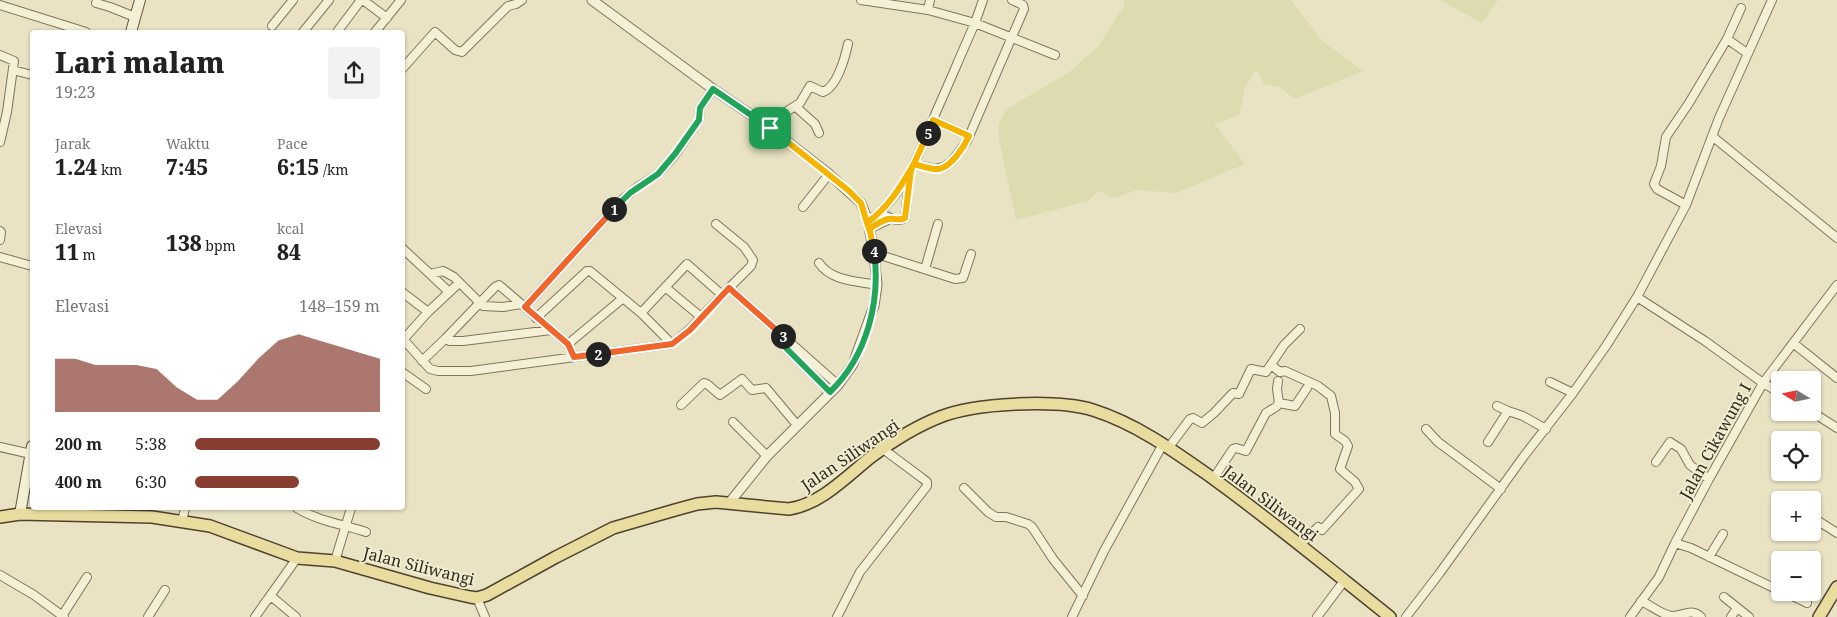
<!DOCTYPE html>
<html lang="id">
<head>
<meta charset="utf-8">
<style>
	body { margin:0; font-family:"Noto Serif",serif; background:#f2f2f2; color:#222; height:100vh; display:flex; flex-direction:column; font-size:19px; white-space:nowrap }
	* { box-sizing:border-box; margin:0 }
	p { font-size:16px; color:#767676 }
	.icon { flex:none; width:28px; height:28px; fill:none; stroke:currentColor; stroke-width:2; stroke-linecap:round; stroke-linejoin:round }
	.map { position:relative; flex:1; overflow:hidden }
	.drawer { position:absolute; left:30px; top:30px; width:375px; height:480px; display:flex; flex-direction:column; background:#fff; border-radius:5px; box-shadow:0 1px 4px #0004 }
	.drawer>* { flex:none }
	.needle { width:32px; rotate:280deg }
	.buttons { position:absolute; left:1771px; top:371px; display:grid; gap:10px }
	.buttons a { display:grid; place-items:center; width:50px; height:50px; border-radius:5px; background:#fff; box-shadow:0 1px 4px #0004; font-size:25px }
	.pin { position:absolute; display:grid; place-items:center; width:42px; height:42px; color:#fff; margin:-21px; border-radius:10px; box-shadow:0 2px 8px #0006 }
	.km { position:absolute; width:25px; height:25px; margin:-12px; border-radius:50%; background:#222; color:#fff; font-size:14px; line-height:25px; text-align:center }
	.round { display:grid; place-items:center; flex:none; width:52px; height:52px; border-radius:5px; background:#f2f2f2 }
	.summary { display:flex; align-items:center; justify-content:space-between; height:85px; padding:0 25px }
	h1 { font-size:28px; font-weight:800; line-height:38px }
	.figures { display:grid; grid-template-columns:repeat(3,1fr); gap:8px; height:85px; padding:5px 25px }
	.figures div { display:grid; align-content:center }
	.figures b { font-size:21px; font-weight:800 }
	.figures small { font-size:14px; font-weight:400 }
	.figures p { font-size:14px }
	.chart { height:140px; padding:10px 25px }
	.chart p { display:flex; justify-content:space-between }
	.chart svg { width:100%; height:90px; margin-top:5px; fill:#893e32; opacity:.7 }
	ul { padding:0 25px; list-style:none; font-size:16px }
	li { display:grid; grid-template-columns:80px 60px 1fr; align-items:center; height:38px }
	li i { height:12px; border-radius:6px; background:#893e32 }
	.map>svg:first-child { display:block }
</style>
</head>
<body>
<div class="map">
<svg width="1837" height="617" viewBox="0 0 1837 617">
	<rect width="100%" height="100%" fill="#e9e3c3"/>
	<!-- farmland -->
	<path fill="#dddcb1" d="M1124,0H1291L1322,41L1363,71L1295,99L1279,87L1264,84L1256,69L1245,88L1239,115L1215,124L1245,164L1176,193L1137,190L1114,198L1098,191L1088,201L1016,220L999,139L998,124L1008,108L1068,73L1099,45L1125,4Z
		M1440,0H1498L1482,23Z"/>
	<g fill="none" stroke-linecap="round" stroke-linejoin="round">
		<defs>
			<path id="minor" d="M363,0L387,18
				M861,0L928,10L975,23L1055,55
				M96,3L110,7L135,17
				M0,5L86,32
				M928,10L930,0
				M272,26L293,0
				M303,32L329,0
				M337,32L361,0
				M375,32L401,0
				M1727,39L1747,53
				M0,55L14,61L7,112L0,142
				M402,69L435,32L455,50L462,52L508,6L516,4L522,0
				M13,70L32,75
				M796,107L815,124L819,133
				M933,120L969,136
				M770,128L781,115L800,103L810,86L823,92C837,87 845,58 848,44
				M1712,136L1837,238
				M915,164L935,169L944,167L952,161L967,141L1024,9L1023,5L1012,0
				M1686,205L1657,189L1654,184L1661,166L1666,137L1689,103L1727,39L1741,8
				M803,207L829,174
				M880,213C888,217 897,223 905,218L910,173
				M868,222C905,195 920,151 937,110C950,81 962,52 975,23L983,0
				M716,224L744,247L753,260L751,266L729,288
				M869,229L890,219
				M0,231L1,232L0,240
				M402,248L430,274L443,271L454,277L483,306L503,307L521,304
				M874,253L955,279L963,278L971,254
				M0,257L32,266
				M819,263C831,281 856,281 877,285
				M925,269L938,224
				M430,274L449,292
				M665,287L701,317
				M402,292L428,312
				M1637,297L1705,341L1763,383L1780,393
				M525,307L623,199L639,186L658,174L675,155L699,120L700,108L713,89
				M641,313L687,264L721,294
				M536,318L587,271H590L641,313L672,344
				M445,339L495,287L499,285L568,344L574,357
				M786,339V348L830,392
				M404,340L430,369L438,371H471L672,344L690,329L729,288L838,385
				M402,341L428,312L459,283
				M1793,343L1837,378
				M568,344L622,299
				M422,361L445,339L450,341H463L551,330
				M1271,365L1280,372L1285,371L1318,386L1331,396L1335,413V434L1345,441L1348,446L1340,469L1355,482L1359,489L1322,530L1318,527L1300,545
				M402,372L426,389
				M1550,382L1573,393
				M1279,403L1295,406L1307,388
				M681,405L704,383L707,384L720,395L742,379L752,390L766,388L797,425
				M1508,411L1523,416L1546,429
				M1812,412L1837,428
				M733,422L767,456
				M1426,429L1438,442L1501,489
				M1488,442L1508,411L1497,406
				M0,447L31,454
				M1169,447L1190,419L1193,418L1202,423L1214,413L1233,393L1239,394L1251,369L1266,372L1284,345L1300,329
				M1656,462L1670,442L1681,449L1690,465L1709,479
				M1213,479L1233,449L1236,448L1246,451L1266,413L1276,407L1279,403L1277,389L1278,381
				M964,488L988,512L996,517H1006L1028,524L1032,527L1053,559L1083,596
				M297,508C318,521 342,524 366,532
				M1812,517L1837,533
				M182,522L185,508
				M1675,543L1691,548L1780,591
				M1709,557L1723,534
				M335,561L351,508
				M0,575L34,595L64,617
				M1784,592L1807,603
				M1724,597L1749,617
				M477,598L485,617
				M267,600L272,597L296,617
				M1641,601C1650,605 1661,614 1671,616C1683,617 1690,607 1701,617
				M62,616L87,577
				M148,617L165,590
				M255,617L297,558
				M837,617L860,572L927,486V482L922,478L883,449
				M1072,617L1104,551L1163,444
				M1317,617L1344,581
				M1406,617L1439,574L1524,456L1573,393L1606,346L1637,297L1686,205L1719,118L1772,0
				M1630,617L1659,577L1675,543L1709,479L1763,383L1837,285
				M1731,617L1737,608"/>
			<path id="tertiary" d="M592,0L713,89L770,128L829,174L861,203L868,222L874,253L877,285L874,306L853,364L838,385L767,456L730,502"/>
			<path id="secondary" d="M131,32L140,0
				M20,514L32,446"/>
			<path id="primary" d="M0,517L20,514L152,517L210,526L297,558L335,561L430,588L470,597L477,598L487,595L556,557L613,528L675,510L697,504L716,502L789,509C821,504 846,477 871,457C890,443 917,426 940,417C975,403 1056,399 1093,410C1137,424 1174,451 1211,477C1272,521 1331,570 1390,617
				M1819,617L1837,587"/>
		</defs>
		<!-- minor casing -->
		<use href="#minor" stroke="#81755c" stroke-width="10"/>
		<!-- tertiary casing -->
		<use href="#tertiary" stroke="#81755c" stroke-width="11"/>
		<!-- secondary casing -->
		<use href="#secondary" stroke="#62563f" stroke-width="12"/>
		<!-- primary casing -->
		<use href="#primary" stroke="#4f4330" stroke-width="14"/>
		<!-- minor -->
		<use href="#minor" stroke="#f4f0d5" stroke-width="8"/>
		<!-- tertiary -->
		<use href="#tertiary" stroke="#f4f0d5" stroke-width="9"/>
		<!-- secondary -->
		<use href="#secondary" stroke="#f4f0d5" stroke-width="10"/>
		<!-- primary -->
		<use href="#primary" stroke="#e8dc9e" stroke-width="11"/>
	</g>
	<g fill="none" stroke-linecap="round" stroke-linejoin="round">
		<defs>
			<path id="split-1" d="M614,209L630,193L658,174L675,154L699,120L700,108L713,89L770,128"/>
			<path id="split-2" d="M598,354L574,357L568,344L525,307L614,209"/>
			<path id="split-3" d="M598,354L672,344L690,330L729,288L783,336"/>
			<path id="split-4" d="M783,336L786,338V348L830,392C867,356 881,301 874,251"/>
			<path id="split-5" d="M874,251L868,222C889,207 901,186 914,164C922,166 931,170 939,169C951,167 964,147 969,136L933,120L928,133"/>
			<path id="split-6" d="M770,128L848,190L861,203L869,229C875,225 881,221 888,219C894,218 899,221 905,218L911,170L928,133"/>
		</defs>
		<!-- split-1 casing -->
		<use href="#split-1" stroke="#fff" stroke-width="10"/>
		<!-- split-2 casing -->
		<use href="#split-2" stroke="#fff" stroke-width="10"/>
		<!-- split-3 casing -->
		<use href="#split-3" stroke="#fff" stroke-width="10"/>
		<!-- split-4 casing -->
		<use href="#split-4" stroke="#fff" stroke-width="10"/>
		<!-- split-5 casing -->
		<use href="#split-5" stroke="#fff" stroke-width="10"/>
		<!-- split-6 casing -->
		<use href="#split-6" stroke="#fff" stroke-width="10"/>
		<!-- split-1 -->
		<use href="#split-1" stroke="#22a559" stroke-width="6"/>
		<!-- split-2 -->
		<use href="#split-2" stroke="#f0652b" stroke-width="6"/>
		<!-- split-3 -->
		<use href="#split-3" stroke="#f0652b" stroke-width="6"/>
		<!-- split-4 -->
		<use href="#split-4" stroke="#22a559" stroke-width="6"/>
		<!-- split-5 -->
		<use href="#split-5" stroke="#f5b400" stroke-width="6"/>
		<!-- split-6 -->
		<use href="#split-6" stroke="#f5b400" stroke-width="6"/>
	</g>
	<g text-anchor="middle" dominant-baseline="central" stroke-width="4" stroke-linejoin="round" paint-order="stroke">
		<!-- street labels -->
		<g font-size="16" fill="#322b1e" stroke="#f1ecd1">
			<text transform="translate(1715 441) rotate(-61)">Jalan Cikawung I</text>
			<text transform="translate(850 455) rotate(-34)">Jalan Siliwangi</text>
			<text transform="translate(1271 503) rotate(37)">Jalan Siliwangi</text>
			<text transform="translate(419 566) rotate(14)">Jalan Siliwangi</text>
		</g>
	</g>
</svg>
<div class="buttons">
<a><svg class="needle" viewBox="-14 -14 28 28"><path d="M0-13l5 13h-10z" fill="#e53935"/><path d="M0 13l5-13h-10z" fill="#767676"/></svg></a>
<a><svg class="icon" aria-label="locate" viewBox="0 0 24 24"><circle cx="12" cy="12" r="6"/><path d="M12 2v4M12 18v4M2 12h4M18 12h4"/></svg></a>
<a>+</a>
<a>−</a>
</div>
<div class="pin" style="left:770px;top:128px;background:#1e9e55"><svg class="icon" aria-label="arrive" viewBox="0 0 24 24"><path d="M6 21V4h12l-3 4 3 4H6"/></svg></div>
<b class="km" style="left:614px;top:209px">1</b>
<b class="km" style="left:598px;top:354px">2</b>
<b class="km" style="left:783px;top:336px">3</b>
<b class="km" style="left:874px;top:251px">4</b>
<b class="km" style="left:928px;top:133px">5</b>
<section class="drawer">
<div class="summary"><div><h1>Lari malam</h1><p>19:23</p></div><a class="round"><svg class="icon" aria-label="share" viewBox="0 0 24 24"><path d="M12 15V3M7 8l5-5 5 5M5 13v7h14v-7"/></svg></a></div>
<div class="figures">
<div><p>Jarak</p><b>1.24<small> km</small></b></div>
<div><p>Waktu</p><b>7:45</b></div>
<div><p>Pace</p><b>6:15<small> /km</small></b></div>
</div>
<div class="figures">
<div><p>Elevasi</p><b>11<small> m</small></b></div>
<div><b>138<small> bpm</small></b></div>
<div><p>kcal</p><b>84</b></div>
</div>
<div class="chart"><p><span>Elevasi</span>148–159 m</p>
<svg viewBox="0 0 160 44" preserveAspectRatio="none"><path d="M0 44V18L10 18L20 21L30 21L40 21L50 23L60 32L70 38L80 38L90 29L100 18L110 9L120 6L130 9L140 12L150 15L160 18V44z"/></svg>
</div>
<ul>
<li><b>200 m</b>5:38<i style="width:100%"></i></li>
<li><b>400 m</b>6:30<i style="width:56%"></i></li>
</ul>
</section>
</div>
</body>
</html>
